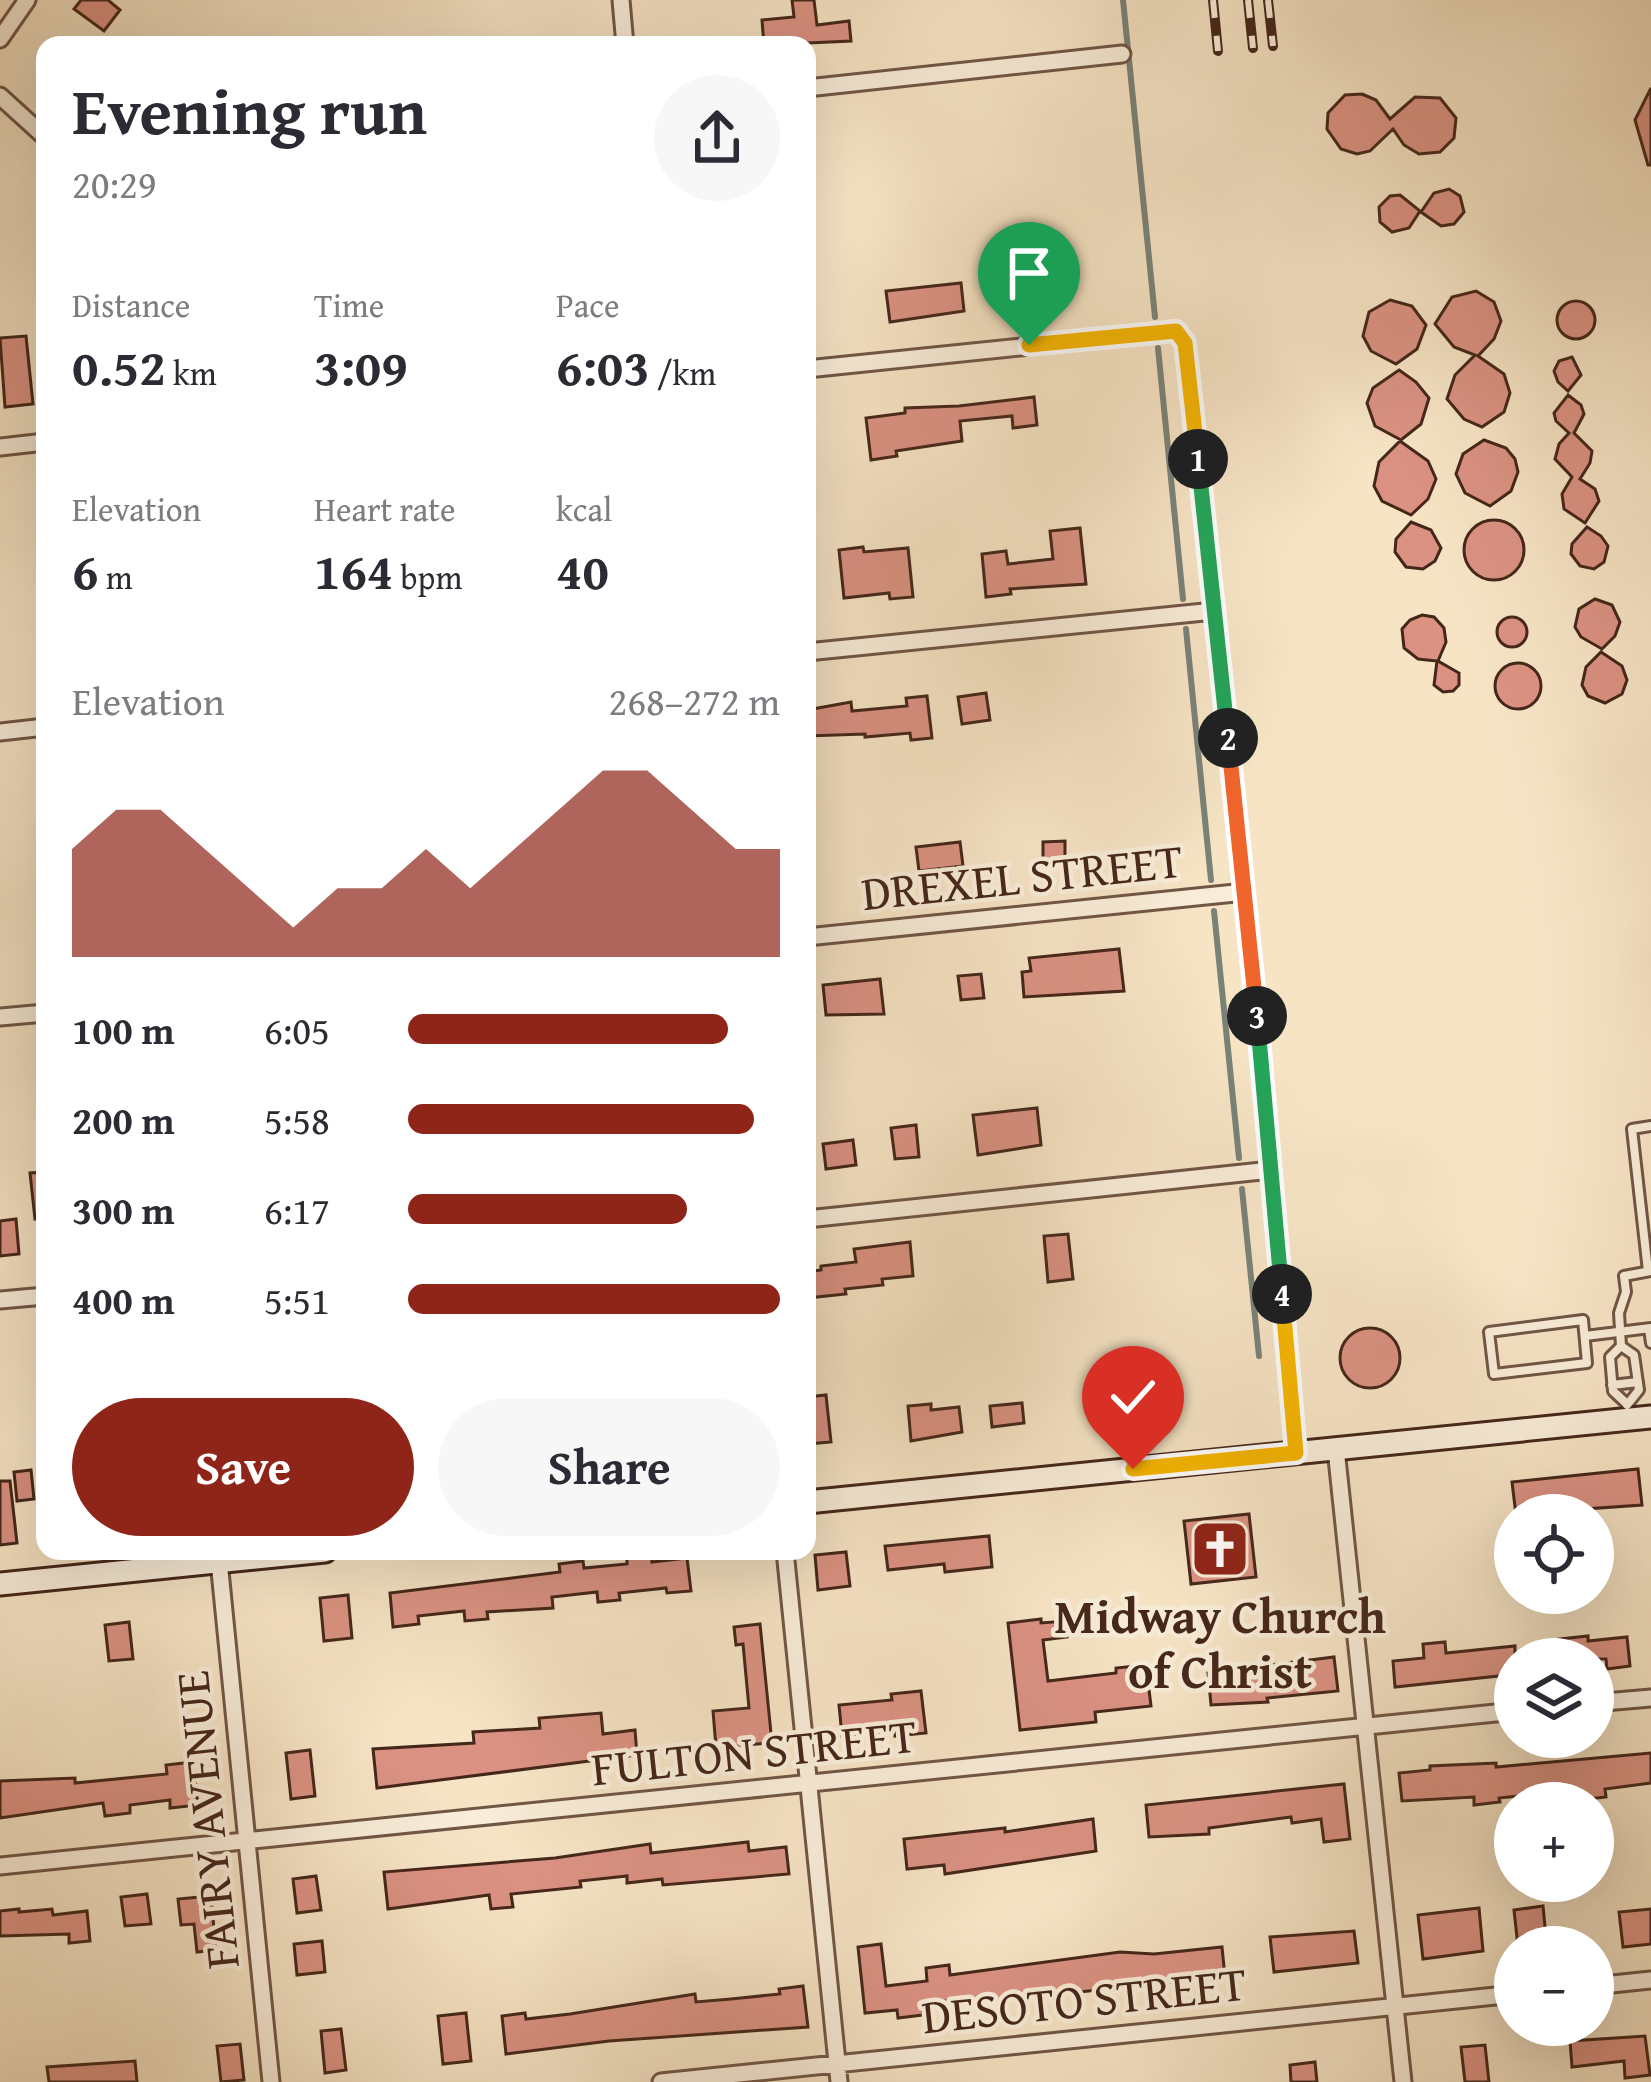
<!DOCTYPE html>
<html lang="en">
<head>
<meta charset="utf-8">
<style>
	body { margin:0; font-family:"Gentium Book Plus",serif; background:#f7f7f7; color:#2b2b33; height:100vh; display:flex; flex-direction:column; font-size:45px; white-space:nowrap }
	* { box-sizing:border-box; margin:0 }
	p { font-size:39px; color:#7c7c81 }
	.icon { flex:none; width:66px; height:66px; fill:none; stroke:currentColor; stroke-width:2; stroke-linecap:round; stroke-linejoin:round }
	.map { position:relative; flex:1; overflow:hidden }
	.panel { position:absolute; left:36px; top:36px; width:780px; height:1524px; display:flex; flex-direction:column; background:#fff; border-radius:24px; box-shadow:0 12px 48px #0002 }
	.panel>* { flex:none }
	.fabs { position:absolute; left:1494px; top:1494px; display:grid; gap:24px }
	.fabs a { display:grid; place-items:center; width:120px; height:120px; border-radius:50%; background:#fff; box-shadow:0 12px 48px #0002; font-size:60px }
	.pin { position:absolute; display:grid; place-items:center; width:102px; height:102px; color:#fff; margin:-123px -51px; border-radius:50% 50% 50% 0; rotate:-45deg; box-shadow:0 0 12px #0007 }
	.pin .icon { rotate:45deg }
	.km { position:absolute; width:60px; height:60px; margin:-30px; border-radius:50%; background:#222; color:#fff; font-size:33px; line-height:60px; text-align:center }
	.round { display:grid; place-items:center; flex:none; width:126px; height:126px; border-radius:63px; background:#f7f7f7 }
	.overview { display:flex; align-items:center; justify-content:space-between; height:204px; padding:0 36px }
	h1 { font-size:66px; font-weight:700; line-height:90px }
	.figures { display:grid; grid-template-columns:repeat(3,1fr); gap:18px; height:204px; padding:12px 36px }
	.figures div { display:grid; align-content:center }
	.figures b { font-size:51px; font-weight:700 }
	.figures small { font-size:33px; font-weight:400 }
	.figures p { font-size:33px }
	.chart { height:336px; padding:24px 36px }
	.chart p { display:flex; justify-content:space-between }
	.chart svg { width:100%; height:216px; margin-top:12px; fill:#8f2418; opacity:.7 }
	.action { display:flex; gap:24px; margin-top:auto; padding:24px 36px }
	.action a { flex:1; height:138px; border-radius:72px; background:#8f2418; color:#fff; font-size:48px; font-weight:700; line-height:138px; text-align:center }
	.action a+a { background:#f7f7f7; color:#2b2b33 }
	ul { padding:0 36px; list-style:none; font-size:39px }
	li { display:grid; grid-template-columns:192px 144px 1fr; align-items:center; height:90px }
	li i { height:30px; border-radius:15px; background:#8f2418 }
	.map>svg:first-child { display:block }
</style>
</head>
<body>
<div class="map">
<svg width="1651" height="2082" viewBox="0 0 1651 2082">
	<rect width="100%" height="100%" fill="#f6e4c5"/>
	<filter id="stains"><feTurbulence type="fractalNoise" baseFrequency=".00167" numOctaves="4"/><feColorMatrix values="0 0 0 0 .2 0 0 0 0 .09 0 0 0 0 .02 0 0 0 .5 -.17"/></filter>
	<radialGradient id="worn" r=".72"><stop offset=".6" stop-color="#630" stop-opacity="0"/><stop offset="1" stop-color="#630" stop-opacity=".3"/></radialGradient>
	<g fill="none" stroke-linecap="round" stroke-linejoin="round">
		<!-- stream -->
		<path stroke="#7a8278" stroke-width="6" d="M1123,0L1155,317
			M1158,348L1183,599
			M1186,629L1211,880
			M1214,911L1239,1158
			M1242,1189L1259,1356"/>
	</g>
	<!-- building -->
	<path fill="#db9283" stroke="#45271a" stroke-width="3" d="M81,0H108L120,10L104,31L74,9Z
		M792,0H814L817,25L849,21L851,41L764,45L762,20L794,17Z
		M1651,88V165H1648L1635,120Z
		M1362,94L1376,100L1390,119L1415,97L1440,98L1456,118L1454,138L1440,152L1419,154L1404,145L1393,129L1370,151L1357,154L1341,149L1327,129L1328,113L1345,95Z
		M1449,189L1460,196L1464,212L1454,224L1441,226L1421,212L1434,193Z
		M1400,195L1420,211L1409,228L1392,232L1380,222L1379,207L1390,196Z
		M961,283L964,311L890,322L886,291Z
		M1476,291L1494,302L1501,321L1494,339L1478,356L1504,374L1510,393L1504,412L1482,427L1464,419L1447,399L1455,375L1475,355L1454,347L1435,324L1452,297Z
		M1390,300L1412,306L1426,325L1417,349L1396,364L1371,351L1363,336L1369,312Z
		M1557 320a19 19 0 1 1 38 0a19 19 0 1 1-38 0Z
		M26,336L33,404L5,407L0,338Z
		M1572,357L1581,375L1568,391L1558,382L1554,371L1559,361Z
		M1399,370L1416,382L1429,398L1421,424L1401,440L1375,426L1367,403L1373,388Z
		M1568,395L1581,405L1584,414L1574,433L1592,451L1590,463L1580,479L1595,489L1599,501L1585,523L1564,509L1562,494L1572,477L1555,459L1559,444L1569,433L1556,421L1554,413Z
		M1034,397L1037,425L1013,428L1012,416L960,421L962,441L896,451L897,456L871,460L866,418L905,413V408L959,406Z
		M1484,440L1506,448L1515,459L1518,472L1511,491L1490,506L1465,493L1456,474L1463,454Z
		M1400,441L1428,461L1436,479L1428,499L1411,515L1382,501L1374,486L1379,462Z
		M1464 550a30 30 0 1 1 60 0a30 30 0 1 1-60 0Z
		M1411,522L1431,530L1441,548L1435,561L1423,569L1406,567L1395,552L1396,539Z
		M1587,527L1601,536L1608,546L1604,562L1594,569L1580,566L1571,554L1572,544Z
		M1080,528L1086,584L1010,589L1011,594L986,597L982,554L1006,551L1008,564L1053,559L1050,531Z
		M863,547L864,552L908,548L913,597L890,599L889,593L844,598L839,550Z
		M1595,599L1612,605L1620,622L1615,636L1602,649L1581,637L1575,627L1579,609Z
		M1422,615L1434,617L1444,628L1446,642L1438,661L1459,673V685L1453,691L1443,692L1434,685L1437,661L1418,659L1404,648L1402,629L1410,620Z
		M1497 632a15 15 0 1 1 30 0a15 15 0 1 1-30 0Z
		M1601,652L1622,666L1627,680L1622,694L1605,703L1588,696L1582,685L1586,667Z
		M1495 686a23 23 0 1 1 46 0a23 23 0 1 1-46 0Z
		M986,693L990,720L962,724L958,697Z
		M927,696L932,738L911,740L910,733L865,737V734L807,736V710L851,702L852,711L907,706L906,698Z
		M1065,841V864H1043V842Z
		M960,842L963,866L919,871L916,847Z
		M1119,949L1124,991L1024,997L1022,972L1031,971L1029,958Z
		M981,974L984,998L961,1000L958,976Z
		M880,979L884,1014L826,1015L823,985Z
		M1037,1108L1041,1145L978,1155L973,1115Z
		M916,1125L919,1157L895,1159L891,1128Z
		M853,1140L856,1165L826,1169L823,1144Z
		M45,1172V1218L35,1219L30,1173Z
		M16,1219L19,1254L0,1256V1221Z
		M1068,1234L1073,1279L1048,1282L1044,1236Z
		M910,1242L913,1276L882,1279L883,1285L845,1289L846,1294L807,1298V1272L821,1270V1266L856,1262L854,1249Z
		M1340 1358a30 30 0 1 1 60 0a30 30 0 1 1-60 0Z
		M1170,1377L1173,1410L1128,1415L1125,1381Z
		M826,1395L831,1442L807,1444V1397Z
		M1022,1403L1024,1423L992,1427L990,1406Z
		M931,1404V1410L959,1407L962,1432L911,1441L908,1406Z
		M1638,1469L1642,1505L1571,1510L1572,1515H1548L1547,1511L1516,1515L1512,1482Z
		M31,1470L34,1499L17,1501L14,1472Z
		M0,1481H10L17,1543L0,1545Z
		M1249,1514L1256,1577L1191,1584L1184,1521Z
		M989,1536L992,1567L945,1572L944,1564L888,1570L885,1546Z
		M846,1552L850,1586L818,1590L815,1555Z
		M652,1555V1562L687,1558L691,1591L667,1593L666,1588L619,1593L620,1600L598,1602L597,1592L552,1597L553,1608L487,1612L488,1619L465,1621L464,1611L418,1616L419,1624L393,1627L390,1593L560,1572L559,1564L583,1561L584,1568L627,1564V1558Z
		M348,1595L352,1638L324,1641L320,1598Z
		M1041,1619V1623L1066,1621L1067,1637L1043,1640L1048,1681L1116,1673V1668L1146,1665L1151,1706L1095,1712L1096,1722L1020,1730L1008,1623Z
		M129,1622L133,1659L109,1661L105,1625Z
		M760,1624L772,1743L716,1747L713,1711L749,1708L743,1644L736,1645L734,1627Z
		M1588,1636V1641L1627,1637L1630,1666L1607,1669L1606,1659H1561L1559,1639Z
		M1445,1642L1446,1653L1515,1646V1682L1500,1684L1499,1676L1395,1687L1393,1661L1424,1658L1423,1644Z
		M1334,1657L1338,1691L1267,1698L1268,1702L1211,1705L1208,1673Z
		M921,1691L926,1733L895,1736V1730L842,1736L839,1705L892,1700L891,1694Z
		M601,1713L603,1734L635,1730L637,1755L377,1788L373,1749L474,1743L473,1732L540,1728L539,1718Z
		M310,1750L315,1796L291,1799L286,1753Z
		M1651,1753V1783L1605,1789L1606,1797L1578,1800L1576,1790L1499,1798L1500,1802L1474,1805V1797L1402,1801L1399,1773L1430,1770V1766L1496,1763V1767Z
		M193,1762L198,1805L170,1808V1800L130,1805V1813L105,1816L103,1803L0,1818V1781L75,1778V1783L167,1774L166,1765Z
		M1344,1784L1350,1839L1324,1842L1321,1819L1292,1823L1291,1817L1209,1828V1834L1149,1837L1146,1805Z
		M1093,1819L1096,1851L945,1874L944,1865L907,1869L904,1839L1005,1828V1832Z
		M748,1842L749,1851L786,1847L789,1874L663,1885L662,1879L627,1883V1876L580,1881L581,1887L511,1894L513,1907L491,1909L489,1895L388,1909L384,1872L555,1858L650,1844L651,1853Z
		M316,1876L321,1910L297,1913L293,1879Z
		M147,1894L151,1924L125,1926L121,1897Z
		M211,1896L216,1950L197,1952L194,1924L181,1925L178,1899Z
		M1543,1906L1547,1947H1518L1514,1910Z
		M1479,1908L1483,1951L1423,1959L1418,1915Z
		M19,1909V1912L52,1909L53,1915L87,1911L90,1941L69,1943V1934L0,1936V1911Z
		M1651,1909V1944L1623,1947L1619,1912Z
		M1354,1931L1358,1963L1274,1972L1270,1937Z
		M322,1941L325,1972L297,1975L294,1944Z
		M881,1944L886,1986L927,1981L926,1968L949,1965L950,1975L1120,1952L1154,1954L1222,1947L1225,1977L963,2004L962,1999L921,2004L923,2015L898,2018L897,2010L865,2013L858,1947Z
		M803,1986L808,2027L609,2041L506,2054L502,2016L525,2013L526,2019L570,2014L695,1994L696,2002L731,1999L780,1994L779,1989Z
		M466,2013L471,2061L443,2064L438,2016Z
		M341,2029L346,2070L325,2073L321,2031Z
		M1645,2036L1650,2075L1625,2078L1624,2061L1572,2067L1570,2041Z
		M240,2044L244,2080L221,2082L217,2046Z
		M1485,2045L1489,2082H1465L1461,2047Z
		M135,2061L137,2082H49L47,2067Z
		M1315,2062L1317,2082H1291L1290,2065Z"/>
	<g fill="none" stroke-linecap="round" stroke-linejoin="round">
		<defs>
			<path id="lane" d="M1648,1271L1632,1129L1651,1126
				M1583,1320L1587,1363L1494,1374L1489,1332Z
				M1649,1329L1651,1343
				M1585,1336L1651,1328
				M1621,1346L1634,1355L1639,1390L1627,1405
				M1612,1385L1638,1382
				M1627,1404L1613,1391L1610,1357L1621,1346L1619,1313L1626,1292L1624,1276L1651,1271"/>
			<path id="street" d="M621,0L625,45
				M0,39L27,0
				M807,88L1122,54
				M0,96L45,137
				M807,369L1176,331L1185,343L1264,1083L1296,1453
				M0,447L45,442
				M807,652L1214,611
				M0,732L45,727
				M807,937L1245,892
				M0,1017L45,1013
				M807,1219L1271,1170
				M0,1300L45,1296
				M1336,1449L1403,2082
				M218,1551L271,2082
				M785,1551L839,2082
				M1593,1703L1651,1698
				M0,1866L1515,1711
				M1593,1986L1651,1980
				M661,2082L1515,1994"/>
			<path id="secondary" d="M807,1502L1651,1417
				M0,1584L325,1551"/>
		</defs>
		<!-- lane casing -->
		<use href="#lane" stroke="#715645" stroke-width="14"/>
		<!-- street casing -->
		<use href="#street" stroke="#715645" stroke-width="21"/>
		<!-- secondary casing -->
		<use href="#secondary" stroke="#45271a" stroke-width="27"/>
		<!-- lane -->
		<use href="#lane" stroke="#f9edd9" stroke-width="8"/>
		<!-- street -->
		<use href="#street" stroke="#f9edd9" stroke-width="15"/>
		<!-- secondary -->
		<use href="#secondary" stroke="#f9edd9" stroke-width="21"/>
		<defs>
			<path id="rail" d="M1213,0L1218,51
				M1248,0L1253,48
				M1268,0L1273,46"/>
		</defs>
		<!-- rail casing -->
		<use href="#rail" stroke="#45271a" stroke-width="10"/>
		<!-- rail -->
		<use href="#rail" stroke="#f9edd9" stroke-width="6" stroke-dasharray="18" stroke-linecap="butt"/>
	</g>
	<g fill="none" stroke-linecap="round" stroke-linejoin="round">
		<defs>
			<path id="split-1" d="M1029,345L1176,331L1185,343L1198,459"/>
			<path id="split-2" d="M1198,459L1228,738"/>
			<path id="split-3" d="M1228,738L1257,1016"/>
			<path id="split-4" d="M1257,1016L1282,1294"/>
			<path id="split-5" d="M1133,1469L1296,1453L1282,1294"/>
		</defs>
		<!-- split-1 casing -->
		<use href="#split-1" stroke="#fff" stroke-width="24"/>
		<!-- split-2 casing -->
		<use href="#split-2" stroke="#fff" stroke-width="24"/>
		<!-- split-3 casing -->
		<use href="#split-3" stroke="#fff" stroke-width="24"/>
		<!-- split-4 casing -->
		<use href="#split-4" stroke="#fff" stroke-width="24"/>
		<!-- split-5 casing -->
		<use href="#split-5" stroke="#fff" stroke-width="24"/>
		<!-- split-1 -->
		<use href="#split-1" stroke="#f5b400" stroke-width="15"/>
		<!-- split-2 -->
		<use href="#split-2" stroke="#22a559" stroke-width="15"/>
		<!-- split-3 -->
		<use href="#split-3" stroke="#f0652b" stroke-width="15"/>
		<!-- split-4 -->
		<use href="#split-4" stroke="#22a559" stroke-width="15"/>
		<!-- split-5 -->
		<use href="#split-5" stroke="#f5b400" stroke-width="15"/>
	</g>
	<!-- icons -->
	<defs>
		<symbol id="church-square" viewBox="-11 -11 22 22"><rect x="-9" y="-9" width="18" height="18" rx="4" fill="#8f2418" stroke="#f9edd9"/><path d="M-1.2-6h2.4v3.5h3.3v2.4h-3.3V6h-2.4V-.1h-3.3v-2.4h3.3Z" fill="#fff"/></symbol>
	</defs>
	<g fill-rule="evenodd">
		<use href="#church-square" x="1187" y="1516" width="66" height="66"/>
	</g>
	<g text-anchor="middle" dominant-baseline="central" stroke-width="9" stroke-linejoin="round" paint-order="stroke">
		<!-- street labels -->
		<g font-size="48" fill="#45271a" stroke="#f9edd9">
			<text transform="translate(1022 876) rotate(-6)">DREXEL STREET</text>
			<text transform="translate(754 1751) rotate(-6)">FULTON STREET</text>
			<text transform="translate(206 1820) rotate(-96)">FAIRY AVENUE</text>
			<text transform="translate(1084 1999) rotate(-6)">DESOTO STREET</text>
		</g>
		<!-- poi labels -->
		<g font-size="48" font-weight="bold" fill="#45271a" stroke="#f9edd9">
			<text x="1220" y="1615">Midway Church<tspan x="1220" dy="55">of Christ</tspan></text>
		</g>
	</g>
	<rect width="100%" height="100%" filter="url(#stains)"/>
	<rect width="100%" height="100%" fill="url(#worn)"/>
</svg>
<div class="fabs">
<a><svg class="icon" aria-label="locate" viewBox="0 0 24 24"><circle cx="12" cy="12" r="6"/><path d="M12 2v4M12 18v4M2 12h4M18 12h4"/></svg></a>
<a><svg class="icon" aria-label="layers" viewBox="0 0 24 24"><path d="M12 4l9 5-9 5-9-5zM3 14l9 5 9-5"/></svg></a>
<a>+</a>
<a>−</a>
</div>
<div class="pin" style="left:1029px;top:345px;background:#1e9e55"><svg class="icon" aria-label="arrive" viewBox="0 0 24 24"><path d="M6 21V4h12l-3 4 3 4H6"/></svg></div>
<div class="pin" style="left:1133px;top:1469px;background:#d93025"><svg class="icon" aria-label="check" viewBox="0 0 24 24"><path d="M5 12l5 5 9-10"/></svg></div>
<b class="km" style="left:1198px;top:459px">1</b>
<b class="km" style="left:1228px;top:738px">2</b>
<b class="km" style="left:1257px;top:1016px">3</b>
<b class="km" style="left:1282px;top:1294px">4</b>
<section class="panel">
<div class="overview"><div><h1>Evening run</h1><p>20:29</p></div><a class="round"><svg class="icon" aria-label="share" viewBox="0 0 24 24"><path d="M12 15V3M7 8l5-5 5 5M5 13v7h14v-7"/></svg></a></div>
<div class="figures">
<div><p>Distance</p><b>0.52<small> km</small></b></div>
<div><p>Time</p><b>3:09</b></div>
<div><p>Pace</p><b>6:03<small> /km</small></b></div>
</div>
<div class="figures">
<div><p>Elevation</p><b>6<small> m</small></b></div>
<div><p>Heart rate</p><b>164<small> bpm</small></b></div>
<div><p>kcal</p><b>40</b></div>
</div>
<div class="chart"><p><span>Elevation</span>268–272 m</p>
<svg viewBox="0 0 160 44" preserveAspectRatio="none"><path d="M0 44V22L10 14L20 14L30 22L40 30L50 38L60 30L70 30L80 22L90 30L100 22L110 14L120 6L130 6L140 14L150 22L160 22V44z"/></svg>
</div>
<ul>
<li><b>100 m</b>6:05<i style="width:86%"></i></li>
<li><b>200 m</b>5:58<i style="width:93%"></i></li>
<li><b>300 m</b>6:17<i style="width:75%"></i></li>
<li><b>400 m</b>5:51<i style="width:100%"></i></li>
</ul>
<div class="action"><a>Save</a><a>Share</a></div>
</section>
</div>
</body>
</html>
